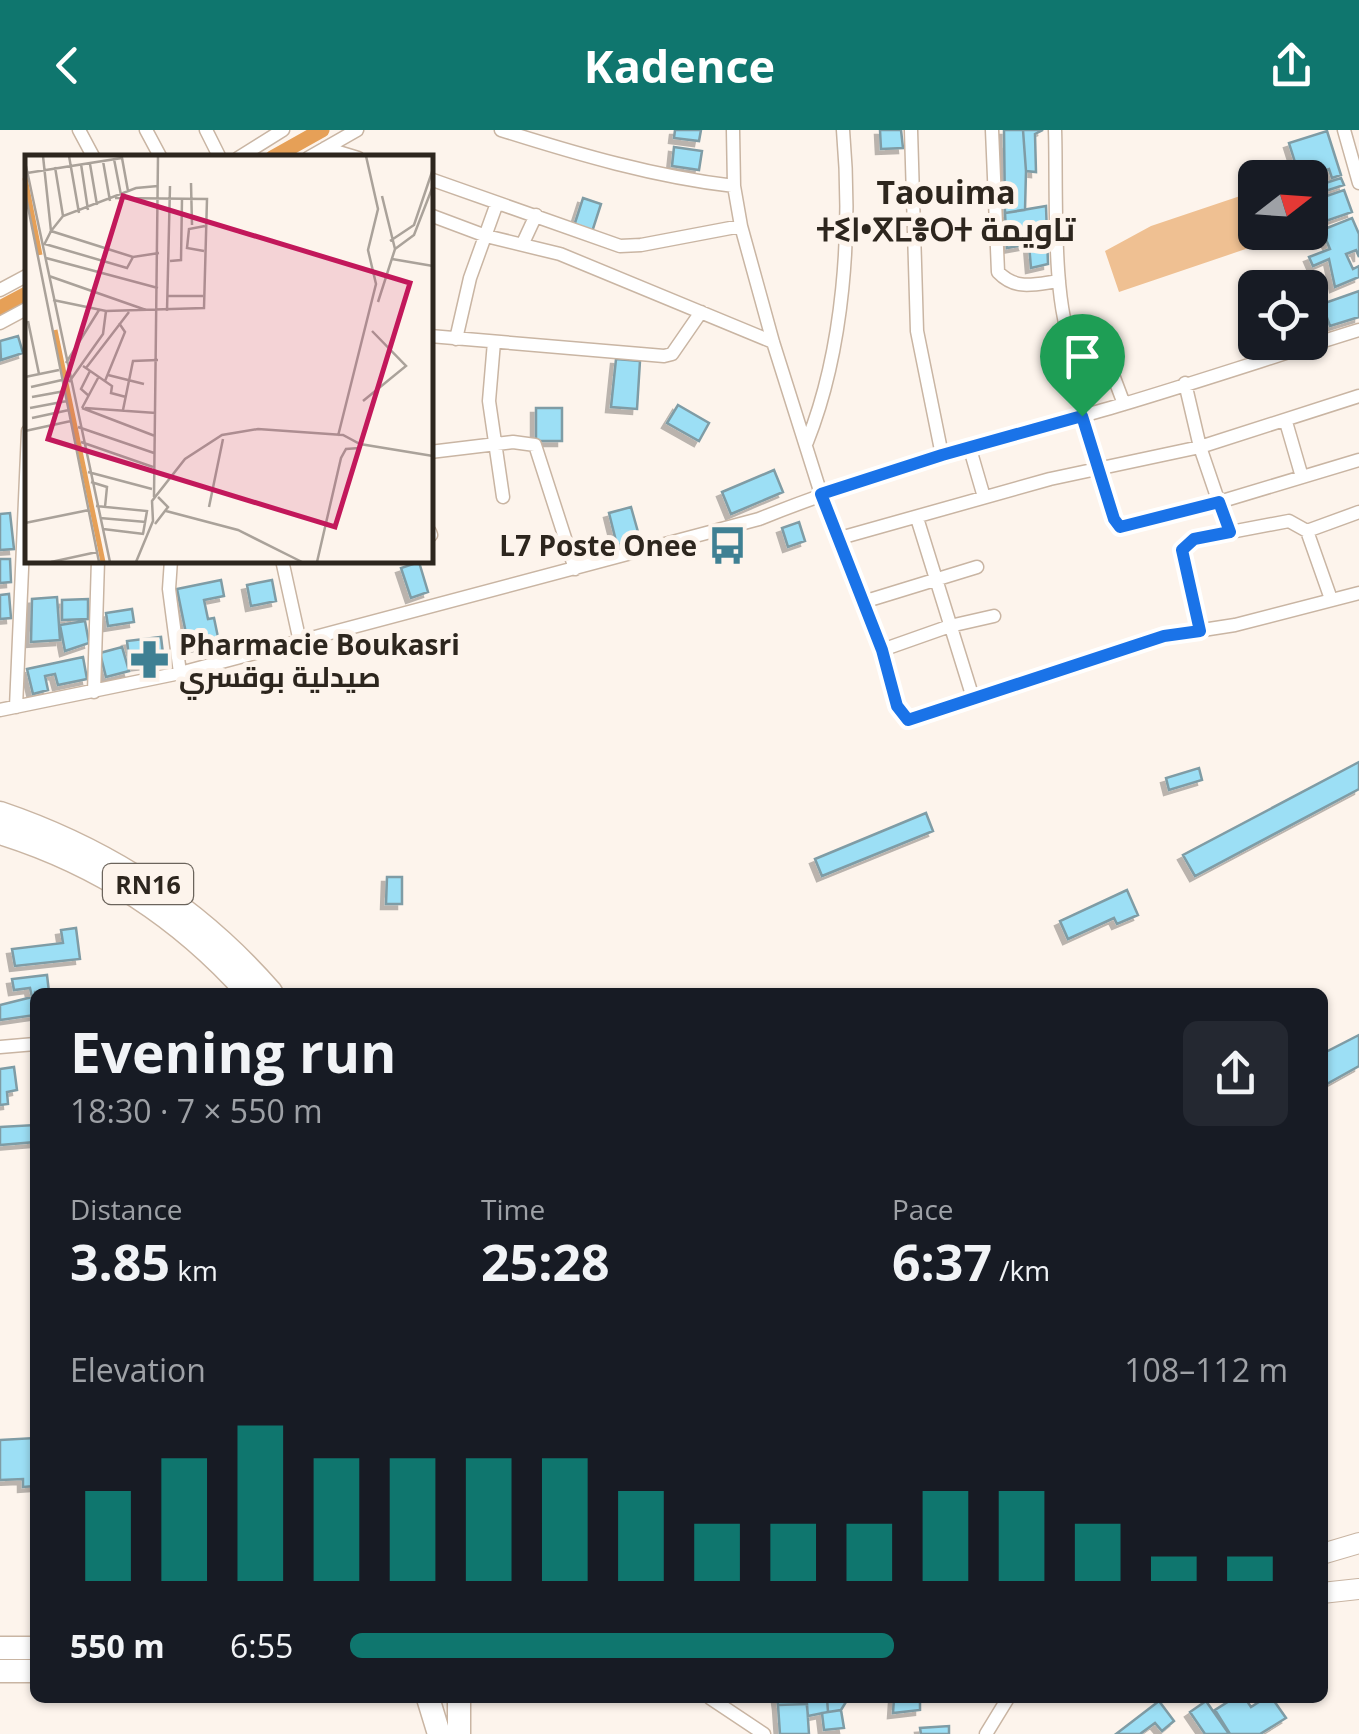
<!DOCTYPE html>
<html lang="en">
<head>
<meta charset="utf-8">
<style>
	body { margin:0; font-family:"Open Sans",Cairo,"Noto Sans Tifinagh",sans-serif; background:#242831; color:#f1f3f6; height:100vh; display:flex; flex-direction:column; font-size:38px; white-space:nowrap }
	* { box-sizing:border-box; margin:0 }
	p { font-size:32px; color:#9ea1a6 }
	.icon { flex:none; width:55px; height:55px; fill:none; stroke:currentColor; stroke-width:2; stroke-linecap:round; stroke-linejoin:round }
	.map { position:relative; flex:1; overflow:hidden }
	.drawer { position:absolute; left:30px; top:858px; width:1298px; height:715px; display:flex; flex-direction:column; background:#171b24; border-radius:15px; box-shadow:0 2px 8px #0004 }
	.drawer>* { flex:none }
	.needle { width:65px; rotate:73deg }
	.tools { position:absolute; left:1238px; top:30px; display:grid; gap:20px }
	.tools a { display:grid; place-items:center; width:90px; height:90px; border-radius:15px; background:#171b24; box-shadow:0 2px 8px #0004; font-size:50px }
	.pin { position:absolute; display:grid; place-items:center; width:85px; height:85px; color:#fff; margin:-102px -42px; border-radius:50% 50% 50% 0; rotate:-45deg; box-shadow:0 0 10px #0007 }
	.pin .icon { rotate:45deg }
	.round { display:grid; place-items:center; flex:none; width:105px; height:105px; border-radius:15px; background:#242831 }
	.head { display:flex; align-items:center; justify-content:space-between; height:170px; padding:0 40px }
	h1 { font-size:55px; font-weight:700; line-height:75px }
	.figures { display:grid; grid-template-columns:repeat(3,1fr); gap:15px; height:170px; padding:10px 40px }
	.figures div { display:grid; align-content:center }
	.figures b { font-size:50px; font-weight:700 }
	.figures small { font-size:28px; font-weight:400 }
	.figures p { font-size:28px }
	.chart { height:280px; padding:20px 40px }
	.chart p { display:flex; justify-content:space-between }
	.chart svg { width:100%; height:180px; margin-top:10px; stroke:#0f766e; stroke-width:6 }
	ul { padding:0 40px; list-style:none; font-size:32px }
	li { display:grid; grid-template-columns:160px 120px 1fr; align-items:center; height:75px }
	li i { height:25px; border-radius:12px; background:#0f766e }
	header { display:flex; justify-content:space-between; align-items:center; height:130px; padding:0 40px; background:#0f766e; color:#fff; font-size:45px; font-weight:700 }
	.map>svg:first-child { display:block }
</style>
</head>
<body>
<header><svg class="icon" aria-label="back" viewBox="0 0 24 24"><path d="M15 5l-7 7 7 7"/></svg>Kadence<svg class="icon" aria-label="share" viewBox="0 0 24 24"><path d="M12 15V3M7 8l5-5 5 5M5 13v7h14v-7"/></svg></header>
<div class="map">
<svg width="1359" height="1604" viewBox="0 0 1359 1604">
	<defs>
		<filter id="shadow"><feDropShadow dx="-5" dy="5" stdDeviation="0" flood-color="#0004"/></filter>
	</defs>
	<rect width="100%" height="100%" fill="#fdf4ec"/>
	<!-- green -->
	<path fill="#efc092" d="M1255,61V102L1293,103L1119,162L1105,121L1151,96Z"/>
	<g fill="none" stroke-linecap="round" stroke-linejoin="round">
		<!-- canal -->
		<path stroke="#e6a057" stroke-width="15" d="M272,28L322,0
			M0,178L28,163"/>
	</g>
	<!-- building -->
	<path fill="#9cdff5" stroke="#7f9ca5" stroke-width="2.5" filter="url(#shadow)" d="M675,0H701L699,11L674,8Z
		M880,0H901L903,18L881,19Z
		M1004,0H1023L1026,41L1025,80L1005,83Z
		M1023,0H1043L1035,4L1036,42L1026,41Z
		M1327,1L1341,45L1332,48L1329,39L1300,48L1289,13Z
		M674,17L702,21L699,40L672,36Z
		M1341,48L1344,55L1310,66V58Z
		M1344,60L1352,82L1323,92L1315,70Z
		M583,68L601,74L592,102L574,96Z
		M1046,76L1048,134L1031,138L1029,114L1007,118L1005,83Z
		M1352,88L1359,104V127L1356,120L1346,124L1353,139L1359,136V147L1335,157L1329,129L1313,136L1309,127L1330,119L1322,100Z
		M1311,150L1315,168L1310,169V158H1285Z
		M1359,161V187L1330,196L1322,174Z
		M1317,173L1323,196L1310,199V175Z
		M18,206L23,223L1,230L0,211Z
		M616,229L640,231L637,279L611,277Z
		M678,275L709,293L699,311L667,293Z
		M536,278H562V311H536Z
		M774,340L783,362L731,384L722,362Z
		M631,377L640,409L617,415L609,383Z
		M10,383L14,419L0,420V384Z
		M799,392L805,411L788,417L782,398Z
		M0,429H10L11,452L0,453Z
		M419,432L428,462L411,468L401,438Z
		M221,450L224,466L204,470L208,489L214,488L219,512L189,518L177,459Z
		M272,450L276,471L251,476L247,455Z
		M9,464L11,488L0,489V465Z
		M57,467L60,510L31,512L32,469Z
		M88,469V489L62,490V470Z
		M132,479L134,492L108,496L106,483Z
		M85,491L89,513L65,521L60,495Z
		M161,507L164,532L130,536L127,511Z
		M122,517L129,541L106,547L100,523Z
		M83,527L87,549L58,555L55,544L45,546L48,560L33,564L27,539Z
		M1359,632V659L1195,746L1183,725Z
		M1199,638L1202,650L1169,660L1166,648Z
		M926,683L933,701L822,746L815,729Z
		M387,747H402V774H386Z
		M1127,760L1138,785L1117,794L1114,788L1068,809L1060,791Z
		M76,798L80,829L15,836L12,819L63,813L61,800Z
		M47,845L49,862H35V885L0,890V875L32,867L30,858L14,860L12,849Z
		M1359,905V936L1325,955L1322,924Z
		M14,937L17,960L7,962L8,974L0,975V939Z
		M35,995V1012L0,1015V997Z
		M35,1308V1356L23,1357V1349L0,1350V1310Z
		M777,1568H806L807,1574L778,1575Z
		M806,1568H827L828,1582L808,1586Z
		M827,1568H846V1572L841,1580L828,1582Z
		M894,1568H920V1580L893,1583Z
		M1234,1568H1245L1251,1577L1265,1568H1272L1286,1588L1260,1604H1230L1215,1580Z
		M1159,1571L1174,1591L1162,1601L1155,1593L1140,1604H1116Z
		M1206,1571L1229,1604H1205L1190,1582Z
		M807,1574L809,1604H780L778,1575Z
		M841,1580L844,1598L824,1600L822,1583Z
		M949,1596V1604H921L920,1598Z"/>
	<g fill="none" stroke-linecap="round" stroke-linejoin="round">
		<defs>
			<path id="street" d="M79,0L94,28
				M146,0L161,28
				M206,0L220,28
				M501,0C577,24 655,47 734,56
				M733,0L734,56L741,96L773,212L821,364L882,520L897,577L908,590L1164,506L1235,495L1359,463
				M911,0L917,201L942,325
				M992,0L998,142C1016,161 1035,154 1059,151
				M1055,0C1057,48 1051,181 1074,217L1104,221L1124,274
				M1344,0L1359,53
				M325,18L358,28
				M238,28L283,0
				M308,28L357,0
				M430,49L620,116L641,115L741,96
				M430,85L486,106L560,124L773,212
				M523,113L536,85
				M0,160L28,145
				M0,193L28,178
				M430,206L664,226L672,224L701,182
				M456,209L470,148L497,73
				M494,212L489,271L503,367
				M1185,253L1200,317L1229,402
				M1082,286L1114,389L1120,397L1219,372L1359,330
				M1286,292L1302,347
				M807,312C844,219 852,100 843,0
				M970,319L984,367
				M430,322L513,312L535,315L575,439
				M917,388L973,568
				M1307,401L1359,382
				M430,402L431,405
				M840,408L1050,349L1200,317L1359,266
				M171,430L169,459L180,543
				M282,430L300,512
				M863,472L977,437
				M1200,501L1182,420L1194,409L1289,391L1307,401L1331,469
				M882,520L950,496L994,486
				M94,562L98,430
				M16,577L28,301
				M0,580L180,543L759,389C875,342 997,311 1117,276C1198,252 1278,225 1359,200
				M0,917L35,914
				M710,1568L764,1604
				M986,1604L1008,1568"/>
			<path id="primary" d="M1322,1424L1359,1413
				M1322,1463L1359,1459"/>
			<path id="highway" d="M0,683C106,719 198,778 271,862
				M0,703C96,733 180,787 247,862
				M0,1518H35
				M0,1541H35
				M428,1568L439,1604
				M459,1568V1604"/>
		</defs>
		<!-- street casing -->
		<use href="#street" stroke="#c9b5a3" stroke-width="15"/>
		<!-- primary casing -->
		<use href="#primary" stroke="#c9b5a3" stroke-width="22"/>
		<!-- highway casing -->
		<use href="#highway" stroke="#c9b5a3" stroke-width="25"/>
		<!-- street -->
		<use href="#street" stroke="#fff" stroke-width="12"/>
		<!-- primary -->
		<use href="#primary" stroke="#fff" stroke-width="20"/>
		<!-- highway -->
		<use href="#highway" stroke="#fff" stroke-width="22"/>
	</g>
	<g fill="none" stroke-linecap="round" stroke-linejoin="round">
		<defs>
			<path id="route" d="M1082,286L1114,389L1120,397L1219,372L1230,402L1194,409L1182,420L1200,501L1164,506L908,590L897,576L882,520L821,364L942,325Z"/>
		</defs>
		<!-- route casing -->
		<use href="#route" stroke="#fff" stroke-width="20"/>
		<!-- route -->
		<use href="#route" stroke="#1a73e8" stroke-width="12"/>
	</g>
	<!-- icons -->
	<defs>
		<symbol id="bus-bare" viewBox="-9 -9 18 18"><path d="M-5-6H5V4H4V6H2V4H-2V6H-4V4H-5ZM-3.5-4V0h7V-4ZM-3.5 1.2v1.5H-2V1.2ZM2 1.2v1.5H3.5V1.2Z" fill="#3f8093" stroke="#fdf4ec" stroke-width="2.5" paint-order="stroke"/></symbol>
		<symbol id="pharmacy-bare" viewBox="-9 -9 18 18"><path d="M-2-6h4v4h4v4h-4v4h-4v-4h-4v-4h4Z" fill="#3f8093" stroke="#fdf4ec" stroke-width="2.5" paint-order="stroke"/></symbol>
	</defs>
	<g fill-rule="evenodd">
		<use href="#bus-bare" x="700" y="388" width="55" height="55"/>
		<use href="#pharmacy-bare" x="122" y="502" width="55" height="55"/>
	</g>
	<g text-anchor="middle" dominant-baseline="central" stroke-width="10" stroke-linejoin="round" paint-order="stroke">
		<!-- shield labels -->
		<rect fill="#fdf4ec" stroke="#6b645c" stroke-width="2.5" x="103" y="734" width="90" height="40" rx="8"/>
		<g font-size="25" font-weight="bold" fill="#2d261e">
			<text x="148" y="754">RN16</text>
		</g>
		<!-- poi labels -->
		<g font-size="28" font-weight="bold" fill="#2d261e" stroke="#fdf4ec" text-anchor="end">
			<text x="697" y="415">L7 Poste Onee</text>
			<text x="179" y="514" text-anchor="start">Pharmacie Boukasri<tspan x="179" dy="32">صيدلية بوقسري</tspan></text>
		</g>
		<!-- quarter labels -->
		<g font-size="32" font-weight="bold" fill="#2d261e" stroke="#fdf4ec">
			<text x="946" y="61">Taouima<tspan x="946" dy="37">ⵜⵉⵏ•ⴳⵎⴻⵔⵜ تاويمة</tspan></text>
		</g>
	</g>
	<!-- overview -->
	<g transform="translate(25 25)">
		<rect width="408" height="408" fill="#fdf4ec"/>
		<path fill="none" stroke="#e6a057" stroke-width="5" d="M0,23L15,100M30,175L78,407"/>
		<path fill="none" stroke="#aaa29a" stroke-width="2.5" d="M18,1L26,76L19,90M44,1L54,58M89,4L96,40M78,6L85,46M56,9L63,55M65,9L72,50M1,11L85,407M30,12L38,61M2,18L97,3L103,36M166,28L167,70M133,31L111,33L38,61L26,76L108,102L134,98M0,37L74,407M357,41L370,94M365,86L389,70L408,14M20,89L102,113L108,102M179,96L162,93L164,74L180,71M21,103L133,133M367,104L408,111M145,106L156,105L157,44M24,121L121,155M143,141H178M28,145L81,156L179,153L182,44L90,43M353,147L370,94L389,80L408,31M142,156L145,31M3,166L14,219M41,208L74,155M58,211L87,231L86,238L101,242M61,213L104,157M83,220L119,229M0,222L34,215M80,226L100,177L94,168M44,227L78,179L81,156M6,232L37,225M64,241L56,234L65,216M7,242L40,236M338,246L381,211L347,176M5,253L42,246M57,253L130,281M57,253L73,223M60,253L131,258M98,255L108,206L133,205M7,263L44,255M53,272L129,298M0,276L46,266M313,281L351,129L343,95L353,54L341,1M56,287L128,312M63,317L127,334M66,327L82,332L80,352M129,342L133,1M71,351L122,356L118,379M184,352L198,284M141,356L213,375L277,407M75,363L121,367M0,368L64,355M130,369L143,352L133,342M78,374L119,379M26,407L72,397M111,407L128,366L127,346L160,304L197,280L233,274L318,280L335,289L408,301M292,407L316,303L321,294L335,293"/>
		<path fill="#c2185b" fill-opacity="0.15" stroke="#c2185b" stroke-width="5" d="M98,41L385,128L310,372L23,284Z"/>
		<rect width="408" height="408" fill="none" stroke="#2d261e" stroke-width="5"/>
	</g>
</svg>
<div class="tools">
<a><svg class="needle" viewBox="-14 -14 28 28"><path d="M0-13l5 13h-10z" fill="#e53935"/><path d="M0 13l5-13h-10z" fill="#9ea1a6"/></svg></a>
<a><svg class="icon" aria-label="locate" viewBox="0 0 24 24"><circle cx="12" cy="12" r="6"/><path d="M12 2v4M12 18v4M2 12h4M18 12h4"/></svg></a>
</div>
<div class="pin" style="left:1082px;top:286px;background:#1e9e55"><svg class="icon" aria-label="arrive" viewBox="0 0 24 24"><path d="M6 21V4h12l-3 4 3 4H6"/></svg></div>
<section class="drawer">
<div class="head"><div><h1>Evening run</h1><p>18:30 · 7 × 550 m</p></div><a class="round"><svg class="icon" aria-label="share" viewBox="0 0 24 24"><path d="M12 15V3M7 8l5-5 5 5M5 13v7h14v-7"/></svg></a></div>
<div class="figures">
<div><p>Distance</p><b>3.85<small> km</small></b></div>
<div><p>Time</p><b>25:28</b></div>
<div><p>Pace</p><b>6:37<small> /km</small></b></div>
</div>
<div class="chart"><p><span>Elevation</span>108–112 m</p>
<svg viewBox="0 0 160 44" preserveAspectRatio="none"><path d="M5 44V22M15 44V14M25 44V6M35 44V14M45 44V14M55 44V14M65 44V14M75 44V22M85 44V30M95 44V30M105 44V30M115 44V22M125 44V22M135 44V30M145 44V38M155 44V38"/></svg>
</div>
<ul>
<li><b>550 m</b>6:55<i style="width:58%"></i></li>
</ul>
</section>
</div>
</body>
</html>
